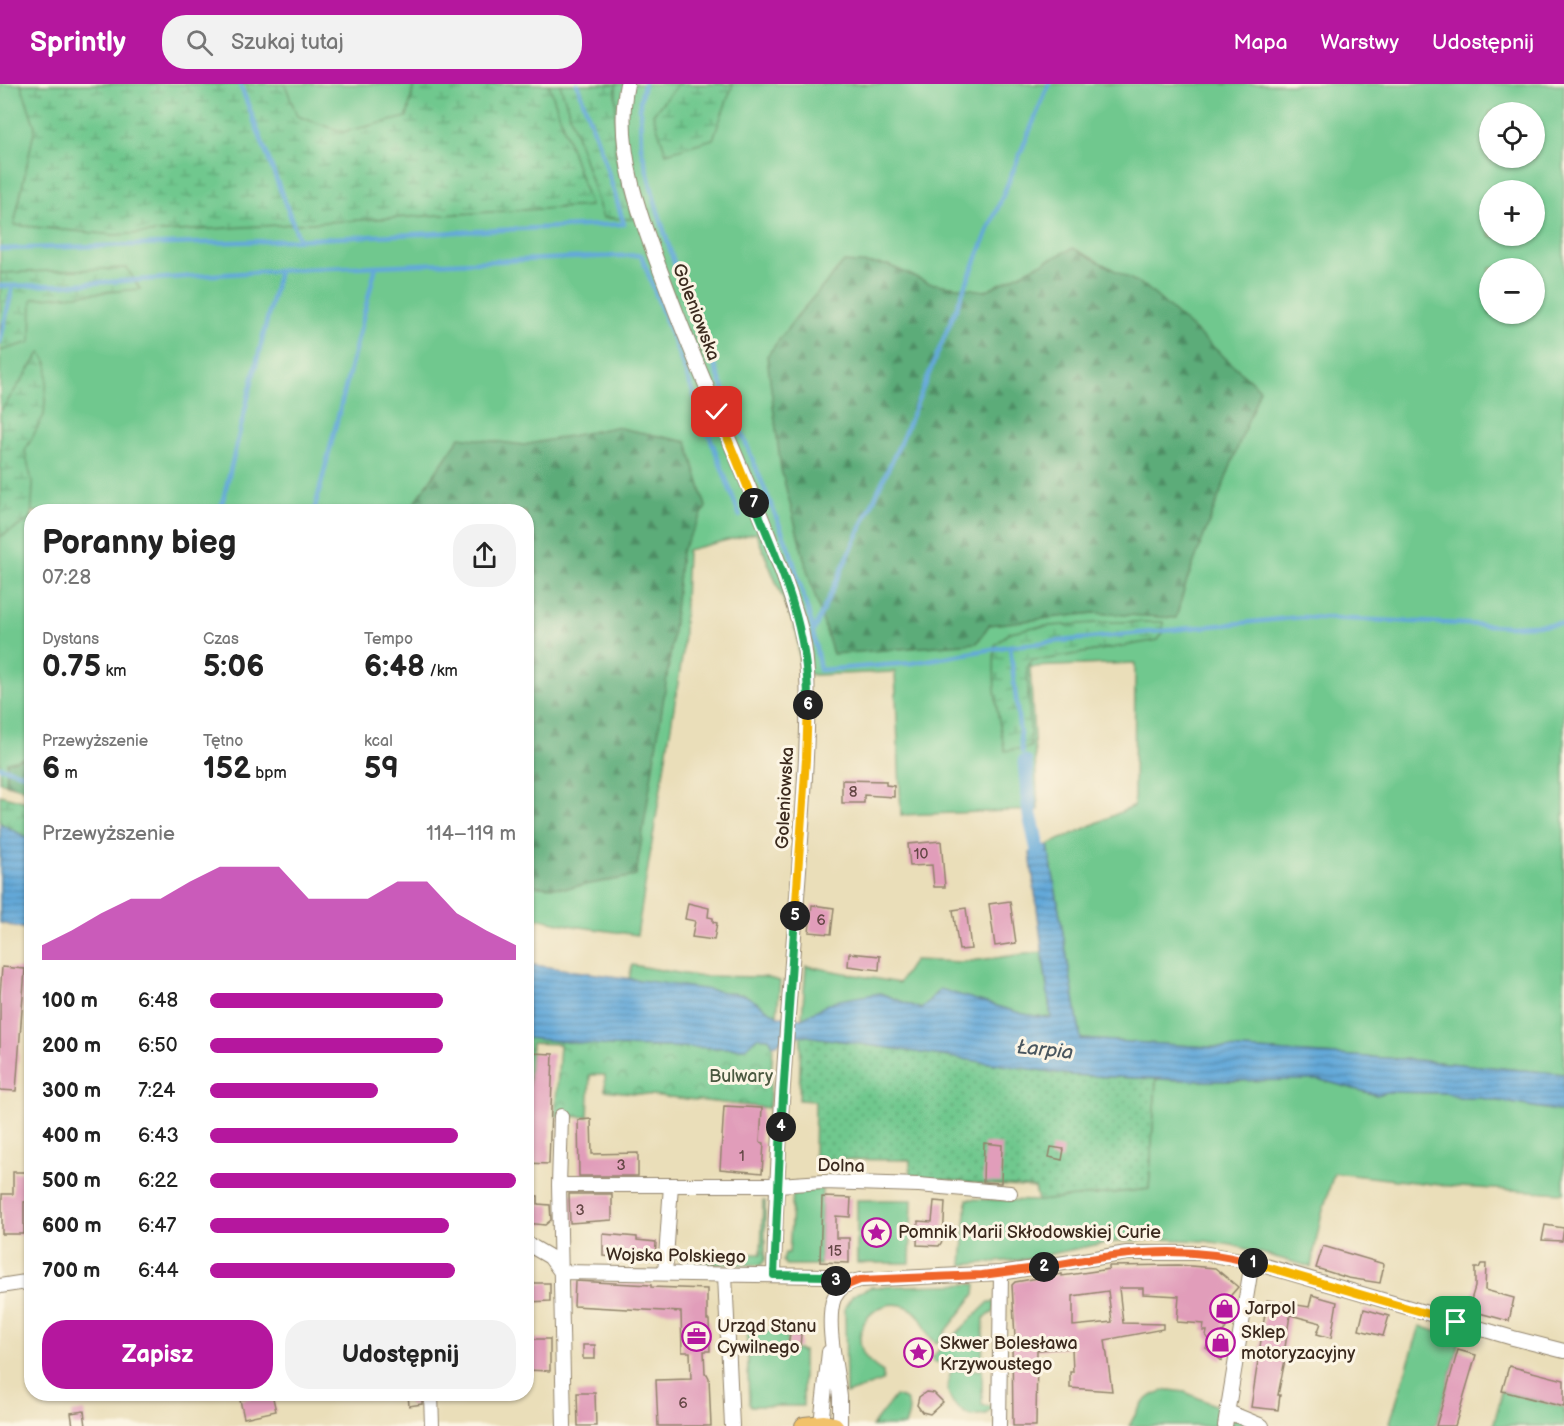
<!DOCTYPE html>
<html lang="pl">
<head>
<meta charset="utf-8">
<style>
	body { margin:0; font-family:"Balsamiq Sans",sans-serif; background:#f2f2f2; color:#222; height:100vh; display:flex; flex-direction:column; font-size:22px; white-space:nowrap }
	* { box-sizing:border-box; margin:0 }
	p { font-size:20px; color:#767676 }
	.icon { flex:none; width:33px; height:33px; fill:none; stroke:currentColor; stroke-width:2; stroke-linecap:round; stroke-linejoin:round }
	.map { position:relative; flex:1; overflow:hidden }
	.panel { position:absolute; left:24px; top:420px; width:510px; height:897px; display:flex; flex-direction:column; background:#fff; border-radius:24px; box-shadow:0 2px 4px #0004 }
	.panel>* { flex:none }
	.buttons { position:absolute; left:1479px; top:18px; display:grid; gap:12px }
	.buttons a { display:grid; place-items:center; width:66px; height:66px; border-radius:50%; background:#fff; box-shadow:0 2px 4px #0004; font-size:30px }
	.pin { position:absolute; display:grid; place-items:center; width:51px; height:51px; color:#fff; margin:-26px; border-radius:12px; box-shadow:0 3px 9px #0006 }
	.km { position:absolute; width:30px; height:30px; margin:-15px; border-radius:50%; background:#222; color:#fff; font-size:16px; line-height:30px; text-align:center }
	.round { display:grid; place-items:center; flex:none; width:63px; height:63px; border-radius:24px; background:#f2f2f2 }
	.headline { display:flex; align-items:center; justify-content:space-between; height:102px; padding:0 18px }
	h1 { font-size:33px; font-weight:700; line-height:45px }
	.metrics { display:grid; grid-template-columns:repeat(3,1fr); gap:9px; height:102px; padding:6px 18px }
	.metrics div { display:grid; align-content:center }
	.metrics b { font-size:30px; font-weight:700 }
	.metrics small { font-size:16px; font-weight:400 }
	.metrics p { font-size:16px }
	.chart { height:168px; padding:12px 18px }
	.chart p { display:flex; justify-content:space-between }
	.chart svg { width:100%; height:108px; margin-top:6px; fill:#b5179e; opacity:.7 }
	.button { display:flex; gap:12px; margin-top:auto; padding:12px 18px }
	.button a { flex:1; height:69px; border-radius:24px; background:#b5179e; color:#fff; font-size:24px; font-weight:700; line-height:69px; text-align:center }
	.button a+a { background:#f2f2f2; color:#222 }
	ul { padding:0 18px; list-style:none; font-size:20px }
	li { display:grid; grid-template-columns:96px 72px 1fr; align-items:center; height:45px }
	li i { height:15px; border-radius:8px; background:#b5179e }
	header { display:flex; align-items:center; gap:36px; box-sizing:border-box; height:84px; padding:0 30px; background:#b5179e; color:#fff }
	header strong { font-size:28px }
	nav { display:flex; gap:33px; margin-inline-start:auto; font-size:21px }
	.search { width:420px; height:54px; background:#f2f2f2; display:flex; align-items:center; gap:15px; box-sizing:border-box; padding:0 21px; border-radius:24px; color:#767676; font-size:22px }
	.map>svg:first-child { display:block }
</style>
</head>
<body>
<header>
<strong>Sprintly</strong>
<div class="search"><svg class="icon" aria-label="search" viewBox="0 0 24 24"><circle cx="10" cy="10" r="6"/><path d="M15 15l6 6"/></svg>Szukaj tutaj</div>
<nav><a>Mapa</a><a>Warstwy</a><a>Udostępnij</a></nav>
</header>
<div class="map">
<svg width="1564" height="1342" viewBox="0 0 1564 1342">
	<defs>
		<pattern id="forest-firs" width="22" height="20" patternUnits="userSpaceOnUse" patternTransform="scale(1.5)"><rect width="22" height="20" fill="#5cac79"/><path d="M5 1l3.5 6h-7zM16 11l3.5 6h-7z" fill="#4d8c63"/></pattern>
		<pattern id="wetland-marsh" width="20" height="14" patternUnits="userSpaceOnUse" patternTransform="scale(1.5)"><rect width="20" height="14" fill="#70c88e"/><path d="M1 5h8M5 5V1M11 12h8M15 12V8" fill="none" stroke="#5da373"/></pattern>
		<pattern id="park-crowns" width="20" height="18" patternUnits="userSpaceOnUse" patternTransform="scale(1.5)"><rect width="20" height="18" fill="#70c88e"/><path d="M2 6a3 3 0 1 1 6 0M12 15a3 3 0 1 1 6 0" fill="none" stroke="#5da373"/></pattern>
		<pattern id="garden-dots" width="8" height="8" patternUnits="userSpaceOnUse" patternTransform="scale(1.5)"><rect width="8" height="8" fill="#70c88e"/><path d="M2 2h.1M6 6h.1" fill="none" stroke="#5da373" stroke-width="1.8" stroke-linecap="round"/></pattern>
		<pattern id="water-rules" width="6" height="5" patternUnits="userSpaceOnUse" patternTransform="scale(1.5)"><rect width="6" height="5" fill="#63a9d9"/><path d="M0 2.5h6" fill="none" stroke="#538aaf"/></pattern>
	</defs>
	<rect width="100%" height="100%" fill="#fcf5e5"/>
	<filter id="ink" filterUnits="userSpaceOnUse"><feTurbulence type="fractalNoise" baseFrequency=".0167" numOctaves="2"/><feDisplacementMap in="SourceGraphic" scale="12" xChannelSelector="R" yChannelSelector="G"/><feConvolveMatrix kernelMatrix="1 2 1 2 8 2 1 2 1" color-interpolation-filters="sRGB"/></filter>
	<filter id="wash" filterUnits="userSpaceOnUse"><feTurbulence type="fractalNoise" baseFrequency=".008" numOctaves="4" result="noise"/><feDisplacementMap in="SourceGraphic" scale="24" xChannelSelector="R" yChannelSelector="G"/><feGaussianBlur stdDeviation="1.35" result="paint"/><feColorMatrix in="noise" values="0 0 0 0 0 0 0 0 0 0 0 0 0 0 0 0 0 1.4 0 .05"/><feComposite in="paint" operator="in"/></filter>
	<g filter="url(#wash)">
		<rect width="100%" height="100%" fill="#eadeb9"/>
		<!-- grass -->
		<path fill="#70c88e" stroke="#567956" stroke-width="1.5" fill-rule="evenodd" d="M0,0H1564V990L1416,976L1081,955L1048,761L1134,722L1135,579L1030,583L1038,726L901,731L895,588L814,591L800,588L797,550L756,449L687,466L683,568L637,851L573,842L527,832L526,428H32L31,672L8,678L6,700L0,698ZM1490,28H1534V74H1490ZM1490,106H1534V152H1490ZM1490,184H1534V230H1490Z
			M1042,868L1051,934L1023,930L940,905L921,925L880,909L802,934L806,882L899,899L914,876L962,878Z
			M632,881L696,892L765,893L780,897L777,932L745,911L629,895Z
			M1156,995L1204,997L1321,996L1376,1011L1387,1008L1446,1009L1459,1014H1481L1564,1028V1109L1458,1103L1334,1089L1321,1133L1311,1183L1232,1161L1205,1157L1159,1155L1121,1157L1095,1161L1027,1175L962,1181L967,1115L1038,1117L1149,1105Z
			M822,1104L820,1181H786L783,1177L785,1169H789L793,1108Z
			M857,1116H912L910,1179H857Z
			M763,1117H765V1176L761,1181L683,1179L675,1171L672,1162L679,1169L761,1170Z
			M976,1200L975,1210L937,1259C923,1252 927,1230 905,1222C877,1213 851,1242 863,1269C867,1277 875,1283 883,1288V1297L846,1310L845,1223L853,1211L871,1203Z
			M989,1218H995L994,1228L984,1234L982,1279L933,1278L932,1273Z
			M1420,1242L1460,1255L1458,1266L1436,1342H1393L1390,1338Z
			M750,1246L788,1247L786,1264L803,1267V1322H751L749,1319L747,1250Z
			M952,1286H982V1321L993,1323L986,1330L971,1332C951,1323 941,1307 952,1286Z
			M1170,1306L1185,1308L1262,1342H1129C1139,1323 1147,1308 1170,1306Z
			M1500,1307L1564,1323V1342H1493L1500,1317Z
			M895,1312L905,1315C912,1324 908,1333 905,1342H872Z"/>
		<!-- forest -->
		<path fill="url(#forest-firs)" stroke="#4c6b4c" stroke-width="1.5" d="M1073,164L1146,203L1260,305L1186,499L1176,534L1094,529L989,541L977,559L833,570L807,486L781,385L767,272L797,232L844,178L888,181L929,199L985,207Z
			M615,343L687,358L706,423L681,468L671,567L636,792L567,804L527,801L526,428L409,427L460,353L524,361Z
			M31,672V707L6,700L7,678Z"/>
		<!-- wetland -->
		<path fill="url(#wetland-marsh)" stroke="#567956" stroke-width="1.5" d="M21,0H285L297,32L343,48L407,33L414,0H549L590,122L114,151L14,141L35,43Z
			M560,0H616L615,69L633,135L603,134Z
			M678,0H733L713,55L666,69L653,30Z
			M127,184L140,205L32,215L31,258L0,267V189Z
			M41,268L48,281L44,331L25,367L33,402L31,435L0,453V328Z
			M1112,538H1163V549L1158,556L1048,575L1032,576L1027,583L1031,663L1005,667C997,631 992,598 995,561L1010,548L1034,543Z
			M0,711L31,719V756L0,739Z"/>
		<!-- park -->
		<path fill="url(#park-crowns)" stroke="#567956" stroke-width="1.5" d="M758,953L769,954L773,961L769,1024L605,1006V991H590L588,1033L555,1032L560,960L532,959L529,1002H527L526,954L612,962L738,964H746Z"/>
		<!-- garden -->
		<path fill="url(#garden-dots)" stroke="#567956" stroke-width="1.5" d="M801,951L1071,991L1156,995L1149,1105L1038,1117L1035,1104L982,1100L910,1091V1076L814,1075L815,1017L799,1016Z"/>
		<!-- water -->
		<path fill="url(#water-rules)" stroke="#4f6a7c" stroke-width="1.5" d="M0,739L31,756V846L0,839Z
			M1048,761L1081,955L1416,976L1564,990V1028L1481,1014H1459L1446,1009L1387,1008L1377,1011L1321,996L1204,997L1071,991L801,951L773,961L769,954L758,953L746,964H738L612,962L527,954V880L745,911L778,932L802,934L834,917L880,909L921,925L940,905L1023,930L1051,934L1030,769Z"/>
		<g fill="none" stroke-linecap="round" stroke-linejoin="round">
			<!-- stream -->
			<path stroke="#63a9d9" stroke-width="4.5" d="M240,0L299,155
				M644,0L640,17L641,63L655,118L680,198L790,467L811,538L820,586L912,579L1010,562L1022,668
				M0,165L269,157L624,140L603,72L577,0
				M0,202L63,201L305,185L641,171L740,432
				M0,258L13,202
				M220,428L279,187
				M314,428L376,182
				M813,548L902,355L1049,0
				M1010,562L1301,533L1510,542L1564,540
				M0,683L32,692"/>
			<!-- canal -->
			<path stroke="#63a9d9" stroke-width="15" d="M1025,678L1030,731L1038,766"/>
		</g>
		<g id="blocks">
			<!-- building -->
			<path fill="#e19dba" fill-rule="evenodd" d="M842,696L886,697V701L894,702V713L864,711V719H842Z
				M941,757L945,803H934L932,781L910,782L908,760Z
				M1010,817L1016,859L995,862L989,820Z
				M688,819L709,824L708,833L713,834V838L717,839L714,856L692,853L695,837L685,835Z
				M812,821L834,824L831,850L809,848Z
				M966,824L971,865L959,866L953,826Z
				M849,869L880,872L879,886L848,882Z
				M2,883L25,885L16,1007L0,1006V911Z
				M531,969L553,970L549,1080L526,1079V1024H528Z
				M724,1022L762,1024L760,1058L764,1059L762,1089L720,1085Z
				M591,1035L592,1070L638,1069V1092H579L578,1036Z
				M984,1059L1002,1061L1001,1099L983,1098Z
				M1051,1063L1064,1065L1062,1076L1049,1073Z
				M13,1088H32V1117L24,1118V1150H2V1110H13Z
				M569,1110H612V1136L570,1139Z
				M526,1111L538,1112V1120L550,1121L551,1136L545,1141L526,1139Z
				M822,1113L851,1114L850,1133L836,1132V1154H849V1179L820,1178Z
				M934,1117L945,1118L943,1156L939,1162L917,1161L918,1137L932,1138Z
				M1545,1141L1564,1144L1562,1157L1542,1156Z
				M603,1150L637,1153V1156L656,1158L655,1176L603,1172Z
				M1323,1162L1384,1180L1380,1199L1348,1194L1316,1184Z
				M1481,1180H1486L1485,1206L1514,1214L1509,1237L1468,1226L1475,1203V1184H1479Z
				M1178,1181L1215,1184L1238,1203L1225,1218L1229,1222L1224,1229L1228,1233L1222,1241L1226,1244L1220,1251L1225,1256L1222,1277L1206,1264L1210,1256L1206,1252L1207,1247H1203L1204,1240L1177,1238L1179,1212L1143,1210V1204H1119L1123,1239L1163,1240V1245L1105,1256L1112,1307L1070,1304V1288H1073L1072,1264L1037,1266L1036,1342H1013L1012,1254H1015L1012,1201L1015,1198L1062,1190V1192L1109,1185V1182ZM1108,1207L1112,1238L1073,1242V1212Z
				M575,1197L651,1201V1203L707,1205V1236H709L710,1267H704L705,1290H707L709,1294L711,1342H658L656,1296L691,1295L690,1268H682L681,1228L574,1222Z
				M527,1199H550V1217L527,1218Z
				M1312,1211L1337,1218L1331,1254L1317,1250L1321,1239L1290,1231L1284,1270L1286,1271L1278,1311H1280L1278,1326L1251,1323L1267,1216L1309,1223Z
				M1364,1225L1389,1232L1383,1252L1359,1246Z
				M790,1249L801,1250L800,1264L788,1262Z
				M527,1255H550V1287L526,1286Z
				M583,1261H595V1275H583Z
				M1458,1266L1476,1271L1455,1342H1436Z
				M1509,1282L1564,1296V1323L1502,1307Z
				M926,1308L934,1309L943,1318L930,1330L922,1328L917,1321L919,1313Z
				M577,1309H595L596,1342H578Z
				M267,1310H272L276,1327L244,1334L240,1316Z
				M408,1310H422V1320L409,1322Z
				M84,1327L86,1342H73L71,1329Z"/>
		</g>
	</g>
	<g filter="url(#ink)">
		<use href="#blocks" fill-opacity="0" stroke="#92846c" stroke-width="1.5"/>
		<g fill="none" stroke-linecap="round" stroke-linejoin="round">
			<defs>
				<path id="minor" d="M627,0C612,72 648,153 673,220C713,325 764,427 798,535C809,570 808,608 807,644C806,692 802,739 799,786C789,921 777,1056 774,1191
					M561,1032L559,1101L564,1342
					M559,1101H778L823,1098L919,1101L1010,1109
					M526,1159L550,1173L561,1188L827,1192L845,1201
					M665,1189L671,1101
					M725,1191L732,1342
					M0,1202L32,1197
					M431,1310L432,1342
					M1228,1328L1262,1342
					M821,1340L829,1268
					M840,1342C840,1333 840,1323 840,1313C837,1287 825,1238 834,1214C839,1204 849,1198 860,1196L1001,1189L1127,1169H1202L1252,1178L1513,1254L1564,1267
					M999,1342L1001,1189
					M1225,1342L1252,1178"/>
				<path id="major" d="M804,1342L824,1340L834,1342"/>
			</defs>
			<!-- minor casing -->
			<use href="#minor" stroke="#92846c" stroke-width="16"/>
			<!-- major casing -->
			<use href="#major" stroke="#92846c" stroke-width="20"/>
			<!-- minor -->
			<use href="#minor" stroke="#fff" stroke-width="14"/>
			<!-- major -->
			<use href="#major" stroke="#f2c26a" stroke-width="18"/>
		</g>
	</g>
	<g fill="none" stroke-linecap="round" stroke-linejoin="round" filter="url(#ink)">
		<defs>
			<path id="split-1" d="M1253,1179L1456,1238"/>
			<path id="split-2" d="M1044,1183C1117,1170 1180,1159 1253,1179"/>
			<path id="split-3" d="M836,1197L845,1202L860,1196L982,1191L1044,1183"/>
			<path id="split-4" d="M781,1043L774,1191L827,1192L836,1197"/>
			<path id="split-5" d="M781,1043L795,832"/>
			<path id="split-6" d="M795,832L806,675L808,621"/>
			<path id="split-7" d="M754,419C782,484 809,548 808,621"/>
			<path id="split-8" d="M717,328L754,419"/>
		</defs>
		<!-- split-1 casing -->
		<use href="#split-1" stroke="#fff" stroke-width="12"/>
		<!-- split-2 casing -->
		<use href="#split-2" stroke="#fff" stroke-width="12"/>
		<!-- split-3 casing -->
		<use href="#split-3" stroke="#fff" stroke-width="12"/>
		<!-- split-4 casing -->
		<use href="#split-4" stroke="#fff" stroke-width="12"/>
		<!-- split-5 casing -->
		<use href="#split-5" stroke="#fff" stroke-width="12"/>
		<!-- split-6 casing -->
		<use href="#split-6" stroke="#fff" stroke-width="12"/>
		<!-- split-7 casing -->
		<use href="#split-7" stroke="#fff" stroke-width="12"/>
		<!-- split-8 casing -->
		<use href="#split-8" stroke="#fff" stroke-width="12"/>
		<!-- split-1 -->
		<use href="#split-1" stroke="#f5b400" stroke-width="8"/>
		<!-- split-2 -->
		<use href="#split-2" stroke="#f0652b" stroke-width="8"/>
		<!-- split-3 -->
		<use href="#split-3" stroke="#f0652b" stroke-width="8"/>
		<!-- split-4 -->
		<use href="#split-4" stroke="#22a559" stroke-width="8"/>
		<!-- split-5 -->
		<use href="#split-5" stroke="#22a559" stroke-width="8"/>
		<!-- split-6 -->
		<use href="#split-6" stroke="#f5b400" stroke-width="8"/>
		<!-- split-7 -->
		<use href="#split-7" stroke="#22a559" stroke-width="8"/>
		<!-- split-8 -->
		<use href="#split-8" stroke="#f5b400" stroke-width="8"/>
	</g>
	<!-- icons -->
	<defs>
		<symbol id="sight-ring" viewBox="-11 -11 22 22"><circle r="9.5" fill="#fcf5e5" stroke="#b5179e" stroke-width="1.5"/><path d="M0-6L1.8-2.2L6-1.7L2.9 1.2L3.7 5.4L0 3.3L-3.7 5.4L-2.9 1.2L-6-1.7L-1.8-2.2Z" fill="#b5179e"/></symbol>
		<symbol id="shop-ring" viewBox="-11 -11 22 22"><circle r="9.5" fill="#fcf5e5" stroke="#b5179e" stroke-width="1.5"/><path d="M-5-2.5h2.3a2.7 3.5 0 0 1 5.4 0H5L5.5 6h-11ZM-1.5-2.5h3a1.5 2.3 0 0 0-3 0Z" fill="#b5179e"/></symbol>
		<symbol id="office-ring" viewBox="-11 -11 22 22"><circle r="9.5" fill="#fcf5e5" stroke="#b5179e" stroke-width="1.5"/><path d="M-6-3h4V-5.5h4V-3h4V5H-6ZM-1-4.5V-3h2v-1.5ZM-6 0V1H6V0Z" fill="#b5179e"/></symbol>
	</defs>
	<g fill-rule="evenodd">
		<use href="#sight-ring" x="860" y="1132" width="33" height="33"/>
		<use href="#shop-ring" x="1208" y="1208" width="33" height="33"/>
		<use href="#office-ring" x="680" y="1236" width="33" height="33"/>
		<use href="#shop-ring" x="1204" y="1242" width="33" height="33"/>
		<use href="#sight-ring" x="902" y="1252" width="33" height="33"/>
	</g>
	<g text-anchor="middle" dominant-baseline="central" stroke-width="6" stroke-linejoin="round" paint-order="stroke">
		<!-- number labels -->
		<g font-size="15" fill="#644745">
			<text x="853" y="708">8</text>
			<text x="921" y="770">10</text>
			<text x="821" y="836">6</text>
			<text x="742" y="1072">1</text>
			<text x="621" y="1081">3</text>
			<text x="580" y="1126">3</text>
			<text x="835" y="1167">15</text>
			<text x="683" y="1319">6</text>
		</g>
		<!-- street labels -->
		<g font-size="18" fill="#3b2a1e" stroke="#fcf5e5">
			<text transform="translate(696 228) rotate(69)">Goleniowska</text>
			<text transform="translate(785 714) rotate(-87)">Goleniowska</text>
			<text transform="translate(841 1082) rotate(1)">Dolna</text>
			<text transform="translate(676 1172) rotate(1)">Wojska Polskiego</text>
		</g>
		<!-- park labels -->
		<g font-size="18" fill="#4b5940" stroke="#fcf5e5">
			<text x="741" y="992">Bulwary</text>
		</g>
		<!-- poi labels -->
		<g font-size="18" fill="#3b2a1e" stroke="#fcf5e5" text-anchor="start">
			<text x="898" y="1148">Pomnik Marii Skłodowskiej Curie</text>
			<text x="1245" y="1224">Jarpol</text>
			<text x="717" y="1242">Urząd Stanu<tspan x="717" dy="21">Cywilnego</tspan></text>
			<text x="1241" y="1248">Sklep<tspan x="1241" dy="21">motoryzacyjny</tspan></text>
			<text x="940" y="1259">Skwer Bolesława<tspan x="940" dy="21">Krzywoustego</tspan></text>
		</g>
		<!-- water labels -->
		<g font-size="20" font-style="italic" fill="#49565f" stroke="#fcf5e5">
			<text transform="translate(1045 966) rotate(6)">Łarpia</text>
		</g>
	</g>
</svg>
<div class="buttons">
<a><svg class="icon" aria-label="locate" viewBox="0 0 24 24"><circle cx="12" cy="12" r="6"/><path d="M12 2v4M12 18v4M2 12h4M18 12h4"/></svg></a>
<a>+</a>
<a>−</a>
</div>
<div class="pin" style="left:1456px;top:1238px;background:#1e9e55"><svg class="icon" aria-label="arrive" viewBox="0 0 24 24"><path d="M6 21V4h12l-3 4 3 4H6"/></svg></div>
<div class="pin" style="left:717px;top:328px;background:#d93025"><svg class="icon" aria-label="check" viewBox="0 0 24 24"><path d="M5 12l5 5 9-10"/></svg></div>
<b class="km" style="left:1253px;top:1179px">1</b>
<b class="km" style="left:1044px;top:1183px">2</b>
<b class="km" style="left:836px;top:1197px">3</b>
<b class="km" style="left:781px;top:1043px">4</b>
<b class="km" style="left:795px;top:832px">5</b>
<b class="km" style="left:808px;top:621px">6</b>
<b class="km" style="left:754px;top:419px">7</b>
<section class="panel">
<div class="headline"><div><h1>Poranny bieg</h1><p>07:28</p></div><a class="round"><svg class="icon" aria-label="share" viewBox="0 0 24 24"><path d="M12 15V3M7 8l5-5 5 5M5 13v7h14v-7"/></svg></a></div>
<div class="metrics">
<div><p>Dystans</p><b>0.75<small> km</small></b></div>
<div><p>Czas</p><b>5:06</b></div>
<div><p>Tempo</p><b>6:48<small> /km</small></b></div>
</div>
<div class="metrics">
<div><p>Przewyższenie</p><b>6<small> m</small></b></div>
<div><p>Tętno</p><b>152<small> bpm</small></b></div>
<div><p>kcal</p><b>59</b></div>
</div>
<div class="chart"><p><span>Przewyższenie</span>114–119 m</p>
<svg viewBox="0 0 160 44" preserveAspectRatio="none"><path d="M0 44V38L10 32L20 25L30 19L40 19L50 12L60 6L70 6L80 6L90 19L100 19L110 19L120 12L130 12L140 25L150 32L160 38V44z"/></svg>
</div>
<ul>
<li><b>100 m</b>6:48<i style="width:76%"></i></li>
<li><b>200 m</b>6:50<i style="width:76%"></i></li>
<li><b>300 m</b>7:24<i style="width:55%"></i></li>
<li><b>400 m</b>6:43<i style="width:81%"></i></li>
<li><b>500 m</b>6:22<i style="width:100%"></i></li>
<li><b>600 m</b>6:47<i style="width:78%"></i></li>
<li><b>700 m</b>6:44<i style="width:80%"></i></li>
</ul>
<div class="button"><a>Zapisz</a><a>Udostępnij</a></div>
</section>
</div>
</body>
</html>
